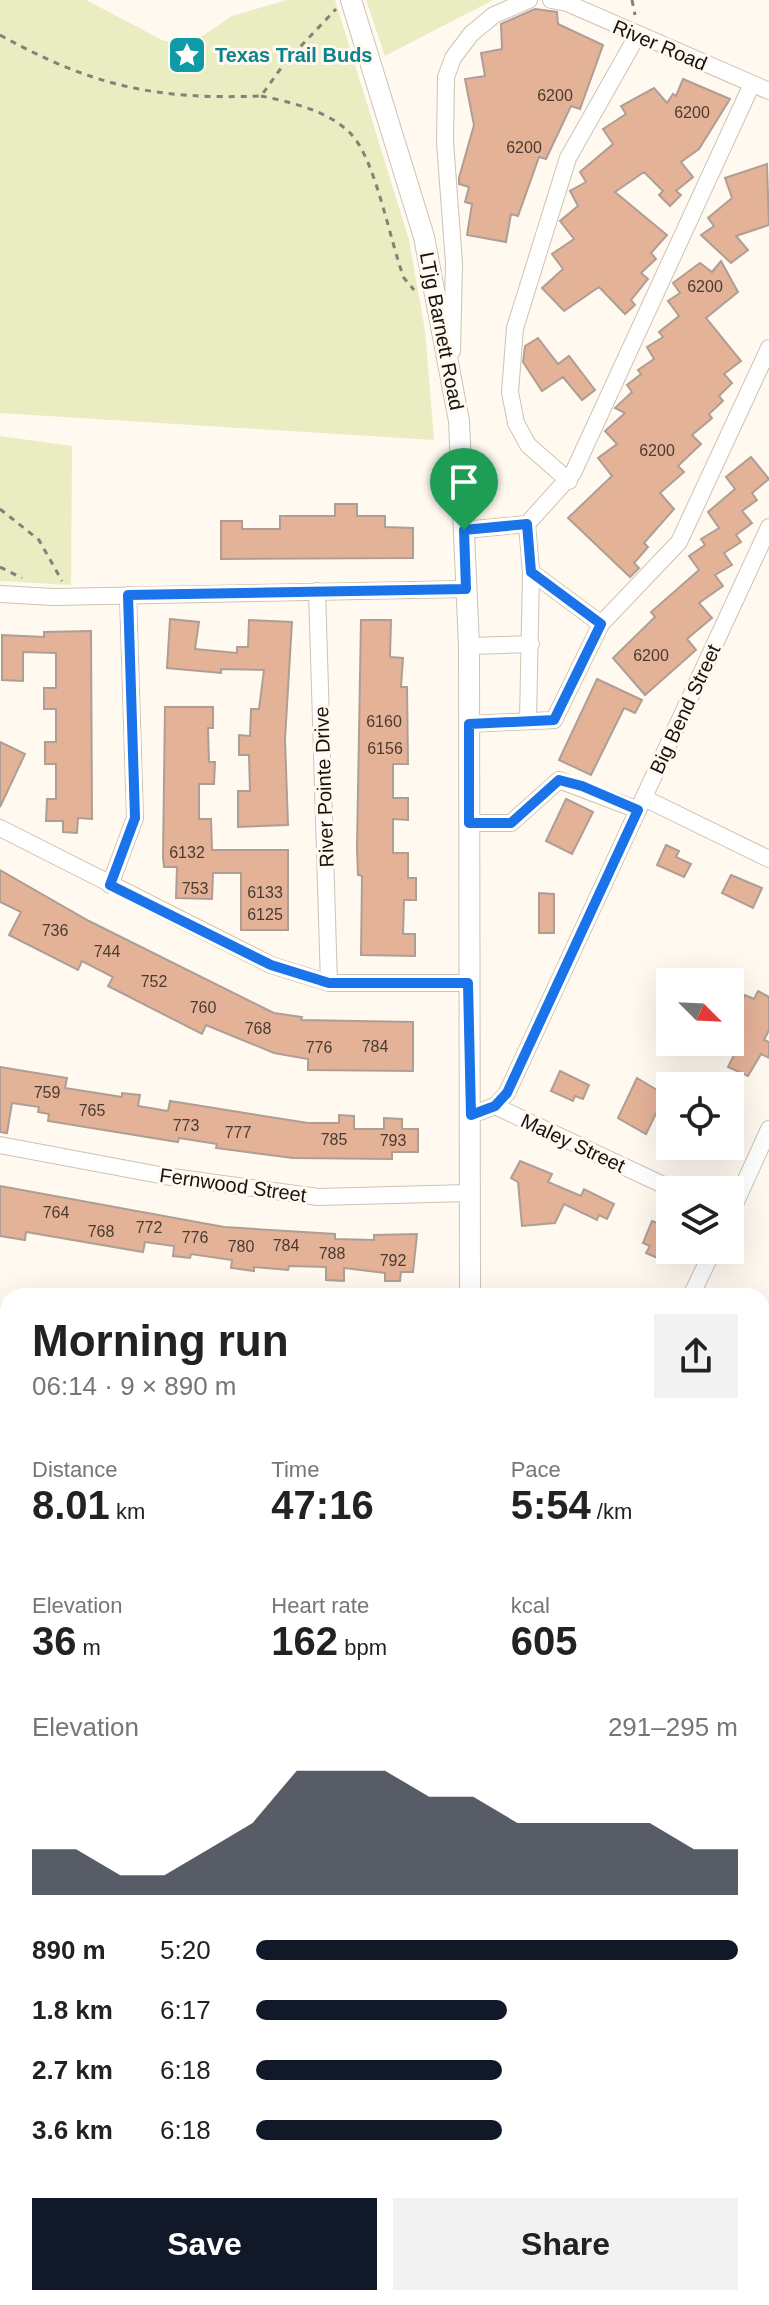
<!DOCTYPE html>
<html lang="en">
<head>
<meta charset="utf-8">
<style>
	body { margin:0; font-family:Helvetica,sans-serif; background:#f2f2f2; color:#222; height:100vh; display:flex; flex-direction:column; font-size:30px; white-space:nowrap }
	* { box-sizing:border-box; margin:0 }
	p { font-size:26px; color:#767676 }
	.icon { flex:none; width:44px; height:44px; fill:none; stroke:currentColor; stroke-width:2; stroke-linecap:round; stroke-linejoin:round }
	.map { position:relative; flex:1; overflow:hidden }
	.sheet { position:absolute; left:0px; top:1288px; width:770px; height:1018px; display:flex; flex-direction:column; background:#fff; border-radius:24px 24px 0 0; box-shadow:0 8px 32px #0002 }
	.sheet>* { flex:none }
	.needle { width:52px; rotate:114deg }
	.tools { position:absolute; left:656px; top:968px; display:grid; gap:16px }
	.tools a { display:grid; place-items:center; width:88px; height:88px; border-radius:0px; background:#fff; box-shadow:0 8px 32px #0002; font-size:40px }
	.pin { position:absolute; display:grid; place-items:center; width:68px; height:68px; color:#fff; margin:-82px -34px; border-radius:50% 50% 50% 0; rotate:-45deg; box-shadow:0 0 8px #0007 }
	.pin .icon { rotate:45deg }
	.round { display:grid; place-items:center; flex:none; width:84px; height:84px; border-radius:0px; background:#f2f2f2 }
	.headline { display:flex; align-items:center; justify-content:space-between; height:136px; padding:0 32px }
	h1 { font-size:44px; font-weight:800; line-height:60px }
	.figures { display:grid; grid-template-columns:repeat(3,1fr); gap:12px; height:136px; padding:8px 32px }
	.figures div { display:grid; align-content:center }
	.figures b { font-size:40px; font-weight:800 }
	.figures small { font-size:22px; font-weight:400 }
	.figures p { font-size:22px }
	.chart { height:224px; padding:16px 32px }
	.chart p { display:flex; justify-content:space-between }
	.chart svg { width:100%; height:144px; margin-top:8px; fill:#111827; opacity:.7 }
	.action { display:flex; gap:16px; margin-top:auto; padding:16px 32px }
	.action a { flex:1; height:92px; border-radius:0px; background:#111827; color:#fff; font-size:32px; font-weight:800; line-height:92px; text-align:center }
	.action a+a { background:#f2f2f2; color:#222 }
	ul { padding:0 32px; list-style:none; font-size:26px }
	li { display:grid; grid-template-columns:128px 96px 1fr; align-items:center; height:60px }
	li i { height:20px; border-radius:10px; background:#111827 }
	.map>svg:first-child { display:block }
</style>
</head>
<body>
<div class="map">
<svg width="769" height="2305" viewBox="0 0 769 2305">
	<rect width="100%" height="100%" fill="#fff9f0"/>
	<!-- green -->
	<path fill="#e9edc1" d="M0,0H86L164,41H195L232,16L287,0H335L409,240L425,330L434,440L0,413Z
		M366,0H493L385,56Z
		M0,436L72,446L71,585L0,581Z"/>
	<!-- building -->
	<path fill="#e4b297" stroke="#ae9e96" stroke-width="2" d="M535,9L557,12L558,24L603,45L580,109L571,106L546,159L539,157L518,216L511,214L506,242L467,235L472,204L465,202L469,187L459,184V178L474,125L465,79L485,76L481,53L502,49L501,24Z
		M683,79L730,99L699,149L681,162L693,177L676,191L681,195L670,206L659,195L663,191L644,172L615,192L667,235L651,253L656,259L641,273L648,279L631,300L635,305L625,314L599,287L564,311L542,288L563,269L552,254L574,239L560,221L578,206L570,191L586,182L580,172L613,144L603,129L626,114L621,106L654,88L667,103L673,94L676,96Z
		M767,164L769,225L736,236L748,250L731,263L701,235L714,226L708,218L732,198L725,178Z
		M721,261L738,292L706,318L741,361L724,374L732,383L719,396L723,401L709,414L712,418L692,435L701,444L678,466L684,472L660,493L674,509L644,543L648,547L634,563L639,568L630,577L568,518L612,476L598,458L617,444L605,431L625,413L615,408L632,392L627,385L641,374L638,370L654,359L647,347L663,337L659,332L679,316L668,301L680,293L673,283L700,263L712,272Z
		M538,338L558,364L569,356L595,390L582,400L563,377L542,391L523,362L525,346Z
		M751,457L769,479L752,493L757,500L742,511L752,523L736,535L741,542L724,553L732,565L715,575L723,586L699,603L712,618L687,639L696,650L645,695L613,658L655,617L651,612L699,570L689,556L705,545L701,539L719,528L708,512L735,489L726,477Z
		M335,504H357V516H385V527L413,528V558L221,559V521H242V529H280V516H335Z
		M170,619L199,622L195,649L237,653V647H248L249,620L292,622L285,739L288,825L238,827V791H250L249,755H239V735L250,736L251,709H259L264,670L221,669V673L167,668Z
		M361,620H391L390,657L403,658L401,687H407L408,764H393V798H408V820L393,819V853H408V878H416V900H404L403,934H415V956L361,955L362,876L358,875L357,848Z
		M91,631L92,819L78,818L77,833L63,832V821H46L47,799H56V764H45V742H56V709H44V688H56V653L23,652V681L2,680V635L44,637V632Z
		M597,679L642,700L635,713L624,708L591,775L559,760Z
		M165,707H213V728H208L209,762H215L214,784H199V819H211L212,850H288V930H241V873H213L212,899L176,898L177,867H164L163,857Z
		M0,742L25,754L0,807Z
		M566,799L593,812L572,854L546,841Z
		M666,845L679,851L676,857L691,864L684,877L657,865Z
		M0,870L89,921L274,1013L302,1017L301,1020L413,1022V1071L308,1070V1059L274,1053L206,1025L202,1034L108,986L113,977L82,961L78,970L9,935L21,912L0,902Z
		M731,875L762,888L753,908L722,893Z
		M539,893L554,894V933H539Z
		M758,991L769,997V1030L764,1040L769,1042V1058L761,1054L748,1076L728,1067L737,1049L729,1045L739,1022L733,1019L745,995L754,999Z
		M0,1067L67,1078L65,1088L122,1097V1093L140,1095L138,1106L168,1111L170,1101L308,1123H339V1115L354,1116V1129H384V1118L402,1119V1129H418V1152H392V1159L293,1158L216,1148L217,1144L179,1138L178,1142L48,1121L49,1114L38,1112L39,1107L12,1103L7,1133L0,1132Z
		M560,1071L589,1085L583,1099L575,1096L573,1101L551,1091Z
		M637,1078L665,1095L646,1134L618,1118Z
		M520,1161L552,1174L548,1182L581,1196L584,1189L614,1204L607,1219L599,1215L597,1220L564,1204L555,1223L522,1226L518,1182L511,1178Z
		M0,1186L224,1227L335,1234V1239L374,1240V1235L417,1234L413,1272H401L400,1281H385V1273L344,1268V1281L326,1280V1267L289,1266L288,1270L254,1267V1271L231,1268L232,1260L191,1254L190,1258L173,1256L174,1246L145,1242L143,1252L26,1232L25,1240L0,1236Z
		M652,1221L670,1228V1246L664,1261L646,1253L650,1246L643,1243Z"/>
	<g fill="none" stroke-linecap="round" stroke-linejoin="round">
		<defs>
			<path id="minor" d="M551,0L567,3L769,91
				M452,351L454,263L445,142L446,77L453,58L471,34L494,15L529,0
				M569,481L528,445L516,423L510,392L515,328L568,158L637,36
				M527,524L531,572L601,624
				M464,530L527,524L573,473L752,84
				M317,591L329,983
				M0,594L53,597L466,589
				M469,646L531,644
				M528,721L531,572
				M469,724L554,720L601,624L679,542L769,348
				M644,798L769,859
				M469,823H511L559,780L638,810
				M0,828L271,965L329,983H468
				M110,885L135,818L128,595
				M495,1106L507,1093L769,527
				M471,1115L495,1106L674,1190
				M0,1145L165,1176L318,1197L469,1193
				M730,1215L769,1129
				M691,1296L713,1250
				M762,1461L769,1456
				M0,1476L8,1477
				M0,1896L7,1899
				M197,2305L201,2298"/>
			<path id="tertiary" d="M351,0L424,237L459,421L469,646L470,1296"/>
		</defs>
		<!-- minor casing -->
		<use href="#minor" stroke="#ccc3b4" stroke-width="18"/>
		<!-- tertiary casing -->
		<use href="#tertiary" stroke="#ccc3b4" stroke-width="22"/>
		<!-- path -->
		<path stroke="#85817a" stroke-width="3" stroke-dasharray="6 6" stroke-linecap="butt" d="M632,0L635,15
			M0,35C92,86 155,100 261,96L284,64L336,9
			M261,96C291,102 329,111 351,134C376,160 390,242 404,278L414,290
			M0,509L39,540L62,581
			M0,567L22,578
			M762,1916L769,1911
			M762,2103H769
			M572,2305L575,2298"/>
		<!-- minor -->
		<use href="#minor" stroke="#fff" stroke-width="16"/>
		<!-- tertiary -->
		<use href="#tertiary" stroke="#fff" stroke-width="20"/>
	</g>
	<g fill="none" stroke-linecap="round" stroke-linejoin="round">
		<defs>
			<path id="route" d="M527,524L531,572L601,624L554,720L469,724V823H511L559,780L582,786L638,810L507,1093L495,1106L471,1115L468,983H329L271,965L110,885L135,818L128,595L466,589L464,530Z"/>
		</defs>
		<!-- route casing -->
		<use href="#route" stroke="#fff" stroke-width="16"/>
		<!-- route -->
		<use href="#route" stroke="#1a73e8" stroke-width="10"/>
	</g>
	<!-- icons -->
	<defs>
		<symbol id="sight-square" viewBox="-11 -11 22 22"><rect x="-9" y="-9" width="18" height="18" rx="4" fill="#0f9aa8" stroke="#fff9f0"/><path d="M0-6L1.8-2.2L6-1.7L2.9 1.2L3.7 5.4L0 3.3L-3.7 5.4L-2.9 1.2L-6-1.7L-1.8-2.2Z" fill="#fff"/></symbol>
	</defs>
	<g fill-rule="evenodd">
		<use href="#sight-square" x="165" y="33" width="44" height="44"/>
	</g>
	<g text-anchor="middle" dominant-baseline="central" stroke-width="6" stroke-linejoin="round" paint-order="stroke">
		<!-- number labels -->
		<g font-size="16" fill="#4a3b30">
			<text x="555" y="95">6200</text>
			<text x="692" y="112">6200</text>
			<text x="524" y="147">6200</text>
			<text x="705" y="286">6200</text>
			<text x="657" y="450">6200</text>
			<text x="651" y="655">6200</text>
			<text x="384" y="721">6160</text>
			<text x="385" y="748">6156</text>
			<text x="187" y="852">6132</text>
			<text x="195" y="888">753</text>
			<text x="265" y="892">6133</text>
			<text x="265" y="914">6125</text>
			<text x="55" y="930">736</text>
			<text x="107" y="951">744</text>
			<text x="154" y="981">752</text>
			<text x="203" y="1007">760</text>
			<text x="258" y="1028">768</text>
			<text x="375" y="1046">784</text>
			<text x="319" y="1047">776</text>
			<text x="47" y="1092">759</text>
			<text x="92" y="1110">765</text>
			<text x="186" y="1125">773</text>
			<text x="238" y="1132">777</text>
			<text x="334" y="1139">785</text>
			<text x="393" y="1140">793</text>
			<text x="56" y="1212">764</text>
			<text x="149" y="1227">772</text>
			<text x="101" y="1231">768</text>
			<text x="195" y="1237">776</text>
			<text x="286" y="1245">784</text>
			<text x="241" y="1246">780</text>
			<text x="332" y="1253">788</text>
			<text x="393" y="1260">792</text>
		</g>
		<!-- street labels -->
		<g font-size="20" fill="#16130e" stroke="#fff9f0">
			<text transform="translate(660 45) rotate(23)">River Road</text>
			<text transform="translate(442 331) rotate(79)">LTjg Barnett Road</text>
			<text transform="translate(685 709) rotate(-65)">Big Bend Street</text>
			<text transform="translate(324 787) rotate(-92)">River Pointe Drive</text>
			<text transform="translate(573 1143) rotate(25)">Maley Street</text>
			<text transform="translate(233 1185) rotate(8)">Fernwood Street</text>
		</g>
		<!-- culture labels -->
		<g font-size="20" font-weight="bold" fill="#0d838f" stroke="#fff9f0" text-anchor="start">
			<text x="215" y="55">Texas Trail Buds</text>
		</g>
	</g>
</svg>
<div class="tools">
<a><svg class="needle" viewBox="-14 -14 28 28"><path d="M0-13l5 13h-10z" fill="#e53935"/><path d="M0 13l5-13h-10z" fill="#767676"/></svg></a>
<a><svg class="icon" aria-label="locate" viewBox="0 0 24 24"><circle cx="12" cy="12" r="6"/><path d="M12 2v4M12 18v4M2 12h4M18 12h4"/></svg></a>
<a><svg class="icon" aria-label="layers" viewBox="0 0 24 24"><path d="M12 4l9 5-9 5-9-5zM3 14l9 5 9-5"/></svg></a>
</div>
<div class="pin" style="left:464px;top:530px;background:#1e9e55"><svg class="icon" aria-label="arrive" viewBox="0 0 24 24"><path d="M6 21V4h12l-3 4 3 4H6"/></svg></div>
<section class="sheet">
<div class="headline"><div><h1>Morning run</h1><p>06:14 · 9 × 890 m</p></div><a class="round"><svg class="icon" aria-label="share" viewBox="0 0 24 24"><path d="M12 15V3M7 8l5-5 5 5M5 13v7h14v-7"/></svg></a></div>
<div class="figures">
<div><p>Distance</p><b>8.01<small> km</small></b></div>
<div><p>Time</p><b>47:16</b></div>
<div><p>Pace</p><b>5:54<small> /km</small></b></div>
</div>
<div class="figures">
<div><p>Elevation</p><b>36<small> m</small></b></div>
<div><p>Heart rate</p><b>162<small> bpm</small></b></div>
<div><p>kcal</p><b>605</b></div>
</div>
<div class="chart"><p><span>Elevation</span>291–295 m</p>
<svg viewBox="0 0 160 44" preserveAspectRatio="none"><path d="M0 44V30L10 30L20 38L30 38L40 30L50 22L60 6L70 6L80 6L90 14L100 14L110 22L120 22L130 22L140 22L150 30L160 30V44z"/></svg>
</div>
<ul>
<li><b>890 m</b>5:20<i style="width:100%"></i></li>
<li><b>1.8 km</b>6:17<i style="width:52%"></i></li>
<li><b>2.7 km</b>6:18<i style="width:51%"></i></li>
<li><b>3.6 km</b>6:18<i style="width:51%"></i></li>
</ul>
<div class="action"><a>Save</a><a>Share</a></div>
</section>
</div>
</body>
</html>
